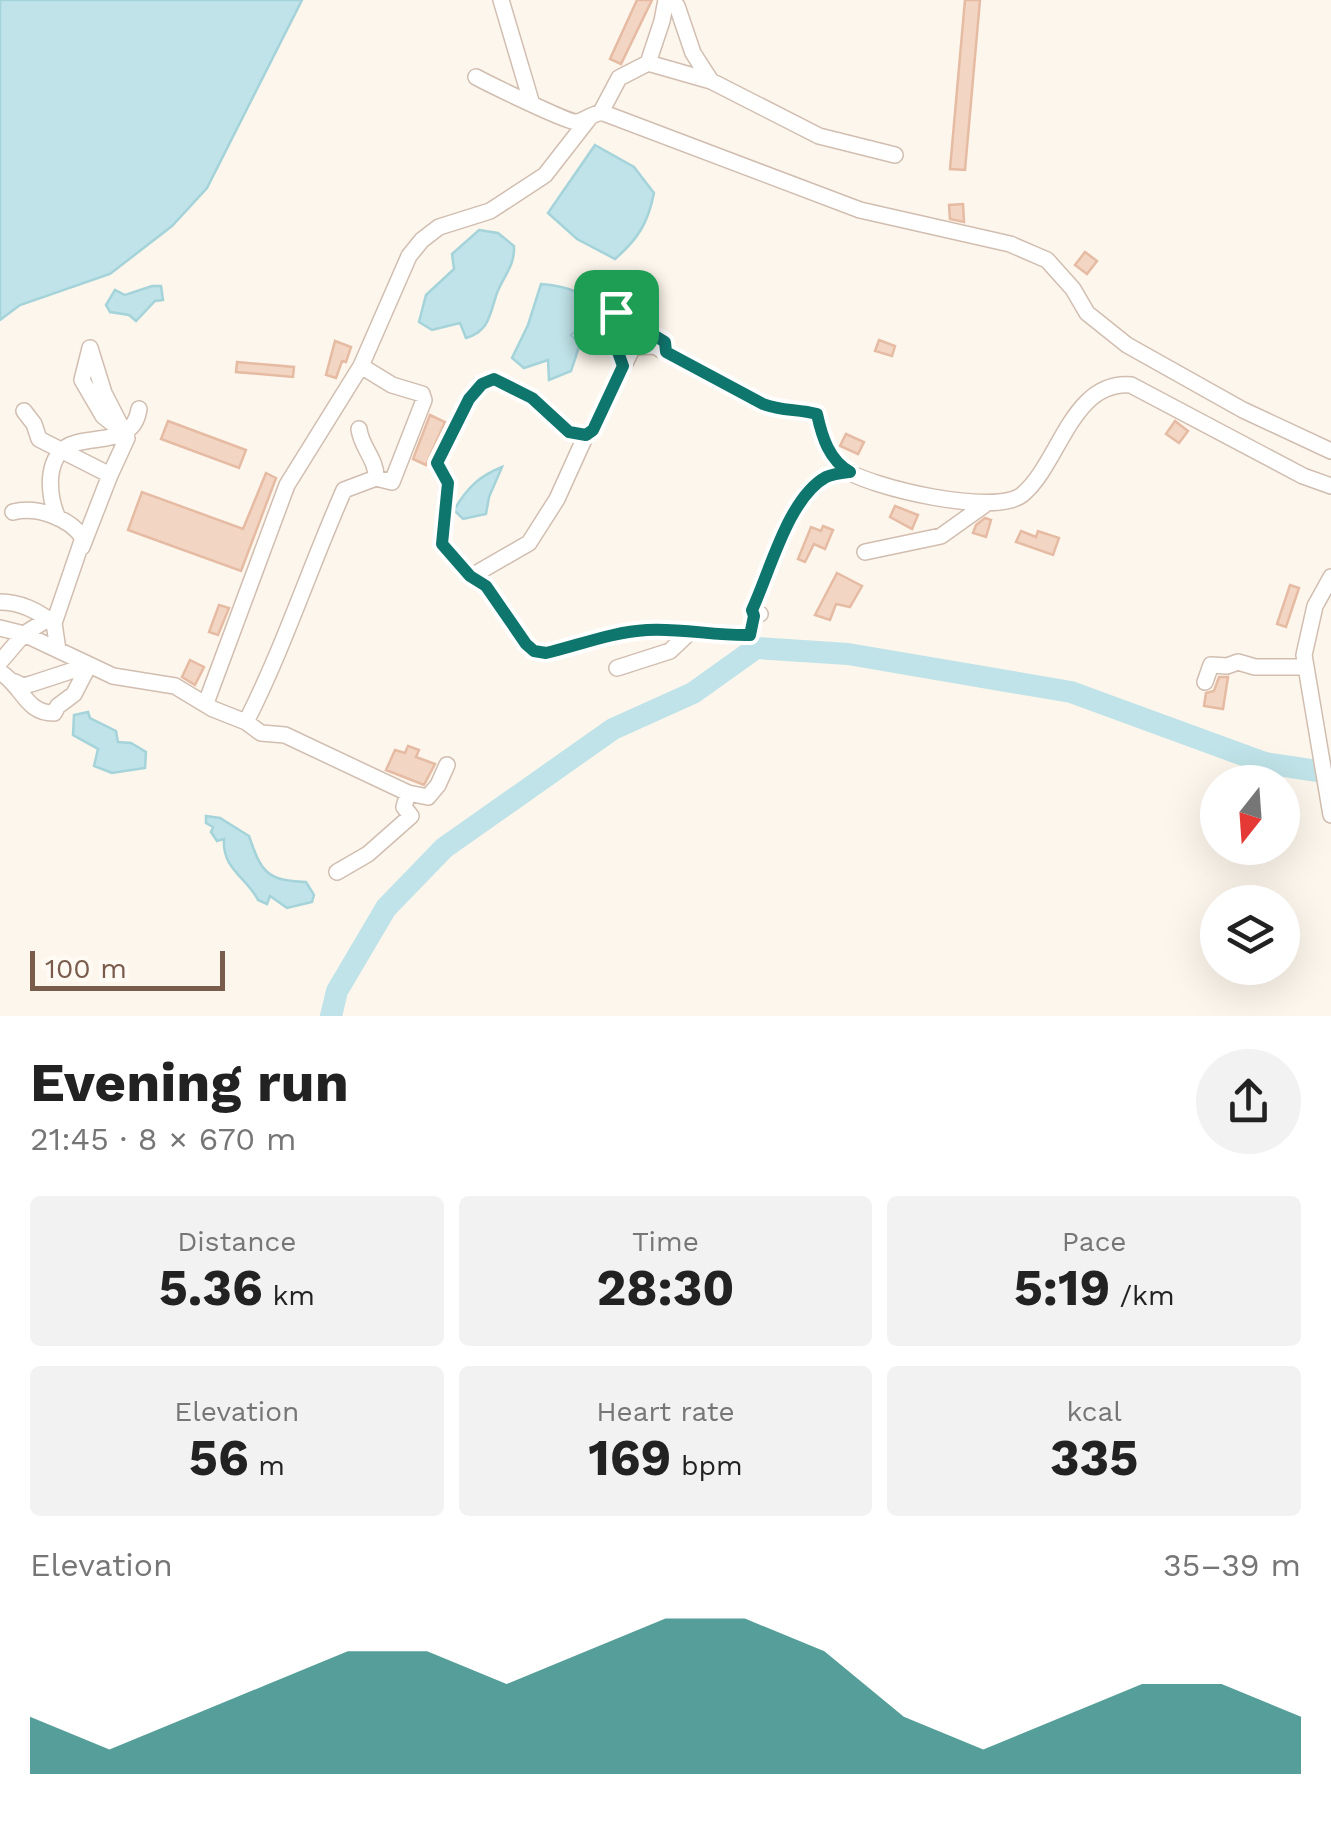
<!DOCTYPE html>
<html lang="en">
<head>
<meta charset="utf-8">
<style>
	body { margin:0; font-family:"Work Sans",sans-serif; background:#f2f2f2; color:#222; height:100vh; display:flex; flex-direction:column; font-size:38px; white-space:nowrap }
	* { box-sizing:border-box; margin:0 }
	p { font-size:32px; color:#767676 }
	.icon { flex:none; width:55px; height:55px; fill:none; stroke:currentColor; stroke-width:2; stroke-linecap:round; stroke-linejoin:round }
	.map { position:relative; height:1016px; overflow:hidden }
	.details { display:flex; flex-direction:column; background:#fff; flex:1 }
	.details>* { flex:none }
	.needle { width:65px; rotate:197deg }
	.controls { position:absolute; left:1200px; top:765px; display:grid; gap:20px }
	.controls a { display:grid; place-items:center; width:100px; height:100px; border-radius:50%; background:#fff; box-shadow:0 10px 40px #0002; font-size:50px }
	.scale { position:absolute; left:30px; bottom:25px; width:195px; box-sizing:border-box; padding-left:10px; border:5px solid #7a5c4d; border-top:0; font-size:28px; line-height:35px; white-space:nowrap; color:#7a5c4d; -webkit-text-stroke:8px #fffaf3; paint-order:stroke }
	.pin { position:absolute; display:grid; place-items:center; width:85px; height:85px; color:#fff; margin:-42px; border-radius:20px; box-shadow:0 5px 15px #0006 }
	.round { display:grid; place-items:center; flex:none; width:105px; height:105px; border-radius:52px; background:#f2f2f2 }
	.head { display:flex; align-items:center; justify-content:space-between; height:170px; padding:0 30px }
	h1 { font-size:55px; font-weight:700; line-height:75px }
	.stats { display:grid; grid-template-columns:repeat(3,1fr); gap:15px; height:170px; padding:10px 30px }
	.stats div { display:grid; align-content:center; border-radius:10px; background:#f2f2f2; text-align:center }
	.stats b { font-size:50px; font-weight:700 }
	.stats small { font-size:28px; font-weight:400 }
	.stats p { font-size:28px }
	.chart { height:280px; padding:20px 30px }
	.chart p { display:flex; justify-content:space-between }
	.chart svg { width:100%; height:180px; margin-top:10px; fill:#0f766e; opacity:.7 }
	.map>svg:first-child { display:block }
</style>
</head>
<body>
<div class="map">
<svg width="1331" height="1016" viewBox="0 0 1331 1016">
	<rect width="100%" height="100%" fill="#fdf6ec"/>
	<!-- water -->
	<path fill="#bfe3e8" stroke="#a5d3da" stroke-width="2.5" d="M0,0H302L207,188L172,226L110,274L20,305L0,320Z
		M595,145L634,167L654,193C648,223 638,239 615,259L577,239L548,213Z
		M479,230L498,233L514,246C515,266 504,275 497,293C490,313 490,331 466,338L460,323L432,330L419,322L426,295L454,269L452,254Z
		M541,284C563,286 583,289 593,311L589,322L571,335L580,344L571,371L549,380L548,360L524,368L512,358L528,325Z
		M152,286H161L163,300L155,301L136,321L129,315L110,312L106,305L115,290L125,295Z
		M502,467L489,497L486,514L463,519L454,510C467,488 479,476 502,467Z
		M88,712L90,718L116,731L118,742L131,743L146,752L145,768L112,773L94,766L98,749L73,735L74,715Z
		M206,816L220,818L249,836C261,871 266,881 306,882L314,895L312,902L287,908L270,896L267,904L258,900C247,877 222,870 224,839L217,841L211,832L213,827L206,823Z"/>
	<g fill="none" stroke-linecap="round" stroke-linejoin="round">
		<!-- river -->
		<path stroke="#bfe3e8" stroke-width="22" d="M331,1016L337,991L386,908L444,848L613,729L693,693L756,648L848,654L1071,692L1265,763L1331,773"/>
	</g>
	<!-- building -->
	<path fill="#f3d5c3" stroke="#e6bba3" stroke-width="2.5" d="M637,0H652L621,64L610,59Z
		M965,0H980L965,170L950,169Z
		M963,204L964,222L950,219L949,205Z
		M1085,252L1097,261L1087,274L1075,265Z
		M879,340L895,346L892,356L875,351Z
		M335,341L351,347L346,362L342,361L336,378L326,375Z
		M237,362L294,367L293,377L236,372Z
		M430,415L445,422L426,465L413,459Z
		M168,421L246,450L239,468L161,439Z
		M1175,421L1188,431L1179,443L1166,434Z
		M846,434L864,442L858,454L840,446Z
		M266,473L276,478L241,571L128,530L142,492L243,529Z
		M895,506L918,515L912,529L890,517Z
		M985,518L991,520L986,537L973,533L976,525Z
		M823,526L833,530L825,549L814,544L805,562L798,559L811,527L821,531Z
		M1021,531L1036,537L1038,531L1059,538L1053,555L1016,542Z
		M837,573L862,586L850,607L836,604L830,620L815,615Z
		M1290,585L1299,588L1286,627L1277,624Z
		M219,605L229,608L218,635L209,632Z
		M190,660L204,667L195,685L182,677Z
		M1219,677H1228L1223,709L1204,706L1206,693L1214,691Z
		M408,746L419,750L416,757L435,764L424,785L386,770L395,750L405,753Z"/>
	<g fill="none" stroke-linecap="round" stroke-linejoin="round">
		<defs>
			<path id="minor" d="M501,0L531,101
				M670,0L677,6L693,53L711,81
				M648,63L662,21L666,0
				M476,77C489,84 569,123 576,122C579,122 589,117 591,116
				M601,112L860,210L1010,244L1047,260L1073,289L1087,313L1127,345L1243,410L1331,451
				M616,312L665,342L666,347
				M615,321L613,337L623,366
				M24,411L34,424L39,439L110,475L82,547
				M359,429C361,447 377,460 376,478L392,482L424,400L422,394L392,385L361,366
				M110,475L127,438L104,393L90,348L82,380L103,416L122,431
				M13,512C37,506 70,518 83,538L54,623L58,650
				M58,518C47,495 44,451 76,443C101,436 134,443 139,409
				M865,552L941,536L986,504
				M470,577L529,543L557,499L586,435
				M1331,577L1315,606L1304,655L1331,815
				M0,602C21,602 37,611 54,623
				M760,614L755,616L750,635C715,636 682,628 647,630C612,632 580,646 546,653L534,651L525,644L486,586L470,577L442,544L447,483L437,463L469,399L482,385L494,379L532,398L569,432L586,435L593,429L633,347L654,346L763,404C781,411 798,409 817,415C821,434 827,456 844,469C871,488 997,517 1023,494C1060,462 1072,380 1131,385L1303,476L1331,486
				M755,616L752,610C770,572 788,498 826,477C833,474 842,473 850,472
				M0,628L24,634L48,619
				M0,662L24,634L113,676L175,686L213,709L246,722L261,733L285,735L408,793L428,797L438,785L447,765
				M617,668L670,651L691,631
				M0,672C23,686 25,713 54,713L58,706L74,694L89,665
				M15,682L23,686L31,684L89,665
				M1205,682L1211,665L1227,666L1238,662L1255,667H1306
				M206,703L287,485L361,366L409,256L422,240L439,227L490,211L545,175L591,116L601,112L619,78L648,63L711,81L819,136L895,155
				M246,722C284,647 310,567 344,490L376,478
				M337,872L368,854L411,816L404,807L408,793"/>
		</defs>
		<!-- minor casing -->
		<use href="#minor" stroke="#d1beb0" stroke-width="18"/>
		<!-- minor -->
		<use href="#minor" stroke="#fff" stroke-width="15"/>
	</g>
	<g fill="none" stroke-linecap="round" stroke-linejoin="round">
		<defs>
			<path id="route" d="M616,312L665,342L666,352L763,404C781,411 798,409 817,414C822,437 829,460 850,472C842,473 833,474 826,477C788,498 770,572 752,610L754,616L750,635C715,636 682,628 647,630C612,632 580,645 546,653L534,651L526,644L486,586L470,576L442,544L448,483L437,463L469,399L482,384L494,379L532,398L569,432L586,435L593,430L623,366L613,338Z"/>
		</defs>
		<!-- route casing -->
		<use href="#route" stroke="#fff" stroke-width="20"/>
		<!-- route -->
		<use href="#route" stroke="#0f766e" stroke-width="12"/>
	</g>
</svg>
<div class="controls">
<a><svg class="needle" viewBox="-14 -14 28 28"><path d="M0-13l5 13h-10z" fill="#e53935"/><path d="M0 13l5-13h-10z" fill="#767676"/></svg></a>
<a><svg class="icon" aria-label="layers" viewBox="0 0 24 24"><path d="M12 4l9 5-9 5-9-5zM3 14l9 5 9-5"/></svg></a>
</div>
<div class="scale">100 m</div>
<div class="pin" style="left:616px;top:312px;background:#1e9e55"><svg class="icon" aria-label="arrive" viewBox="0 0 24 24"><path d="M6 21V4h12l-3 4 3 4H6"/></svg></div>
</div>
<section class="details">
<div class="head"><div><h1>Evening run</h1><p>21:45 · 8 × 670 m</p></div><a class="round"><svg class="icon" aria-label="share" viewBox="0 0 24 24"><path d="M12 15V3M7 8l5-5 5 5M5 13v7h14v-7"/></svg></a></div>
<div class="stats">
<div><p>Distance</p><b>5.36<small> km</small></b></div>
<div><p>Time</p><b>28:30</b></div>
<div><p>Pace</p><b>5:19<small> /km</small></b></div>
</div>
<div class="stats">
<div><p>Elevation</p><b>56<small> m</small></b></div>
<div><p>Heart rate</p><b>169<small> bpm</small></b></div>
<div><p>kcal</p><b>335</b></div>
</div>
<div class="chart"><p><span>Elevation</span>35–39 m</p>
<svg viewBox="0 0 160 44" preserveAspectRatio="none"><path d="M0 44V30L10 38L20 30L30 22L40 14L50 14L60 22L70 14L80 6L90 6L100 14L110 30L120 38L130 30L140 22L150 22L160 30V44z"/></svg>
</div>
</section>
</body>
</html>
